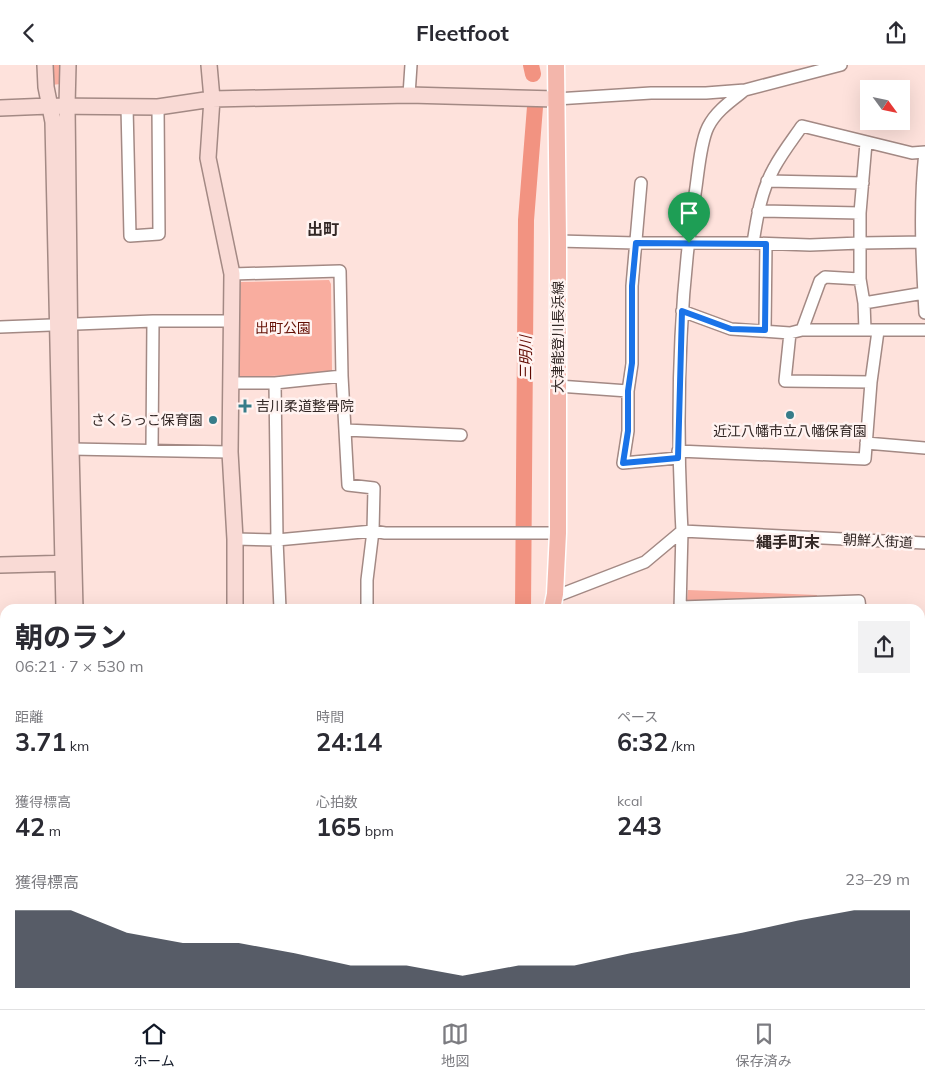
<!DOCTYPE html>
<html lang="ja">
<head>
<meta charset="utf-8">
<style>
	body { margin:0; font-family:Mulish,"Noto Sans JP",sans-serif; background:#f2f2f3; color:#2b2b33; height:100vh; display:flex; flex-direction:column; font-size:19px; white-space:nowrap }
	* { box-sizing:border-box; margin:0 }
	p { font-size:16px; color:#7c7c81 }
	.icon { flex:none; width:28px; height:28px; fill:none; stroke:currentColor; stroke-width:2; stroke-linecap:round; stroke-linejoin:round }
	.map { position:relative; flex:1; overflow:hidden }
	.drawer { position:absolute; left:0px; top:539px; width:925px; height:406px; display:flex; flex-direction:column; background:#fff; border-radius:15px 15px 0 0; box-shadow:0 5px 20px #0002 }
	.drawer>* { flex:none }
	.needle { width:32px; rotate:123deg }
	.controls { position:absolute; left:860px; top:15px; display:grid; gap:10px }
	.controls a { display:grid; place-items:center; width:50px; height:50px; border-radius:0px; background:#fff; box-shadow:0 5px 20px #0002; font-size:25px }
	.pin { position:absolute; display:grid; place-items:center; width:42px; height:42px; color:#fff; margin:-51px -21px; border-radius:50% 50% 50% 0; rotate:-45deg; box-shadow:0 0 5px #0007 }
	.pin .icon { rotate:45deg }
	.round { display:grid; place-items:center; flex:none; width:52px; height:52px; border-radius:0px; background:#f2f2f3 }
	.overview { display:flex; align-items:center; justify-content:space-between; height:85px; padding:0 15px }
	h1 { font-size:28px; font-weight:700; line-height:38px }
	.stats { display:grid; grid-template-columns:repeat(3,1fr); gap:8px; height:85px; padding:5px 15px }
	.stats div { display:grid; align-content:center }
	.stats b { font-size:25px; font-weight:700 }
	.stats small { font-size:14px; font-weight:400 }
	.stats p { font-size:14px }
	.chart { height:140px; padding:10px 15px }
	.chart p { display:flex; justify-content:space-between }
	.chart svg { width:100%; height:90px; margin-top:5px; fill:#111827; opacity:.7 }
	header { display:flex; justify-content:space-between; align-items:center; height:65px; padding:0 15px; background:#fff; font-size:22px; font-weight:700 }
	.tabs { display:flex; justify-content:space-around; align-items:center; height:70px; border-top:1px solid #e1e1e2; background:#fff; font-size:14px; color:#7c7c81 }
	.tabs a { display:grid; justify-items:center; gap:2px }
	.tabs .selected { color:#111827 }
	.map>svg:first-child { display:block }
</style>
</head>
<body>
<header><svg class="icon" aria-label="back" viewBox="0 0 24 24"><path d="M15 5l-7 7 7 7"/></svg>Fleetfoot<svg class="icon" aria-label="share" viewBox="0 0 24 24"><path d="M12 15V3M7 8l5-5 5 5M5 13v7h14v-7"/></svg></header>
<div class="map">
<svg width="925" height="944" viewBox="0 0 925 944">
	<rect width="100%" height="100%" fill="#fee2dc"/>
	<!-- green -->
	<path fill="#f9ad9f" d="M51,0H60L61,19L51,20Z
		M329,215L331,219L332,305L327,309L241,312L234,306V221L241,217Z
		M688,525L817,530V532L690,538L687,535Z"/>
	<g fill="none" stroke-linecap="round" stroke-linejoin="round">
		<!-- river -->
		<path stroke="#f29381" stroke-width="16" d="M531,0L533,9
			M523,544L526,155L535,42
			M0,755L5,758
			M342,940L360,944
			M550,940L552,944
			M413,944H417"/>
		<defs>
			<path id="street" d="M409,30L411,0
				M556,34L651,28H706L745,25L841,0
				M127,42L130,171L159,169L158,42
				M767,116L863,118
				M641,118L632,221V299L628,326V366L623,398L678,393
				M758,146L860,148
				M558,176L636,178H753L810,180L860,178L925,177
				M753,178C757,152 761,126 774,103C782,88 793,74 802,61L912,88L925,87C919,141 922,194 925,248
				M232,209L340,206L342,311L348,420L374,423L373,466L367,515V544
				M864,238L924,228
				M682,246L731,264L790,268L802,265H925
				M0,262L153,256H230
				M765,265L766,179
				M802,265L820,216L825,212L860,214
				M865,265L864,238L860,214V148L866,78
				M790,268L785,316L871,317
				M230,318H275L342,311
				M275,318L277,475L280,544
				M558,321L628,326
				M345,365L461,370
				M866,378L925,383
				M71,384L230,387
				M152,384L153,256
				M678,386L865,394L871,317L878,266
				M235,474L277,475L373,466L385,468H558
				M555,529H562L645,497L682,466C676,354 678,241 695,129C698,111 700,78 708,62C716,46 731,36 745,25
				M680,542L859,536L860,544
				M680,544L682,466L925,478
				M0,571H5
				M924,629L925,575
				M0,647H5
				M920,671H925
				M920,708H925
				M920,749L925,748
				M0,906L5,908
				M226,944L229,940"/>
			<path id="secondary" d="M45,0L46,22L53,57L64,544
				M68,0L67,41L71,384L75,544
				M209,0L212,34L208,93L232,209L230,387L235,474V544
				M0,43L49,41L158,42L212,34L409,30L556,34
				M0,500L73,498"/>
			<path id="primary" d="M552,544L555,529L558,468V176L556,0
				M920,811H925
				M0,881L5,879
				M456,944L457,940"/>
		</defs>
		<!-- street casing -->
		<use href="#street" stroke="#a38984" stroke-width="14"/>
		<!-- secondary casing -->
		<use href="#secondary" stroke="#a38984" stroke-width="18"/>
		<!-- primary casing -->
		<use href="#primary" stroke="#fff" stroke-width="19"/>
		<!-- street -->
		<use href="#street" stroke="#fff" stroke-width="11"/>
		<!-- secondary -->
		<use href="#secondary" stroke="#f9dad5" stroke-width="15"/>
		<!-- primary -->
		<use href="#primary" stroke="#f3b6ab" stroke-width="16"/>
	</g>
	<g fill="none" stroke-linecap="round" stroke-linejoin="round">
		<defs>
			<path id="route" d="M636,178L766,179L765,265L731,264L682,246L678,393L623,398L628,366V326L632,298V221Z"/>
		</defs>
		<!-- route casing -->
		<use href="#route" stroke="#fff" stroke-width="10"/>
		<!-- route -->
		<use href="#route" stroke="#1a73e8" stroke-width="6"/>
	</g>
	<!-- markers -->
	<g fill="#377c89" stroke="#fff3f1" stroke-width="2">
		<path d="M242.5 333.5h5v5h5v5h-5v5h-5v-5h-5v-5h5z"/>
		<circle cx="790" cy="350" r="5"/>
		<circle cx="213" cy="355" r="5"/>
	</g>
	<g text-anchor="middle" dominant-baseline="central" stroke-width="5" stroke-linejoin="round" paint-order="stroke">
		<!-- park labels -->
		<g font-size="14" fill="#630e03" stroke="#fff3f1">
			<text x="283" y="263">出町公園</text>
		</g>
		<!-- street labels -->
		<g font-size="14" fill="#322725" stroke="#fff3f1">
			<text transform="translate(558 272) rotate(-90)">大津能登川長浜線</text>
			<text transform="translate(878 476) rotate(3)">朝鮮人街道</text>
		</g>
		<!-- poi labels -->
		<g font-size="14" fill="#322725" stroke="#fff3f1" text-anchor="start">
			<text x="256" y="341">吉川柔道整骨院</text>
			<text x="203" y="355" text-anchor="end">さくらっこ保育園</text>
			<text x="790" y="366" text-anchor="middle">近江八幡市立八幡保育園</text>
		</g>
		<!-- water labels -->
		<g font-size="15" font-style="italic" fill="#600a01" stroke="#fff3f1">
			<text transform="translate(525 293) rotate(-90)">三明川</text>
		</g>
		<!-- quarter labels -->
		<g font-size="16" font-weight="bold" fill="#322725" stroke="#fff3f1">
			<text x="323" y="164">出町</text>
			<text x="788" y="477">縄手町末</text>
		</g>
	</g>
</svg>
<div class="controls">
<a><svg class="needle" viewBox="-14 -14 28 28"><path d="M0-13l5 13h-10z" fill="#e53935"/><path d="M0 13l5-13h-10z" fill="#7c7c81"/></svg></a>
</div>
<div class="pin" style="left:689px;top:178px;background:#1e9e55"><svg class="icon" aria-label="arrive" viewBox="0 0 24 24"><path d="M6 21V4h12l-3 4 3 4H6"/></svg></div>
<section class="drawer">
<div class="overview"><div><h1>朝のラン</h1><p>06:21 · 7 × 530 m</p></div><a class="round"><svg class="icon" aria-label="share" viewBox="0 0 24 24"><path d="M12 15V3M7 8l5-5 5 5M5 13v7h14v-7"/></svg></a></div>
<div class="stats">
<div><p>距離</p><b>3.71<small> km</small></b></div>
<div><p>時間</p><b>24:14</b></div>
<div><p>ペース</p><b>6:32<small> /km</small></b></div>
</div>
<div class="stats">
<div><p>獲得標高</p><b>42<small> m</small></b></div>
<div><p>心拍数</p><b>165<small> bpm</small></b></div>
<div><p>kcal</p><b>243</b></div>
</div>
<div class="chart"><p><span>獲得標高</span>23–29 m</p>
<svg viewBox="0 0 160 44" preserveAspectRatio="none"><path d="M0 44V6L10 6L20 17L30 22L40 22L50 27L60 33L70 33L80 38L90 33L100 33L110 27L120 22L130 17L140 11L150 6L160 6V44z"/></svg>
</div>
</section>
</div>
<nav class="tabs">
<a class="selected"><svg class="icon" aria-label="home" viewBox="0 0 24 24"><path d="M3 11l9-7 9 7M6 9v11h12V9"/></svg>ホーム</a>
<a><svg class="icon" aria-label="map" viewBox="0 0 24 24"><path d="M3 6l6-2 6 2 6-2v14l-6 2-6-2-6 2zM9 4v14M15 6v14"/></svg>地図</a>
<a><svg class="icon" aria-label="saved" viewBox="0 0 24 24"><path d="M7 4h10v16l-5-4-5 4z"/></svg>保存済み</a>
</nav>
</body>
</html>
